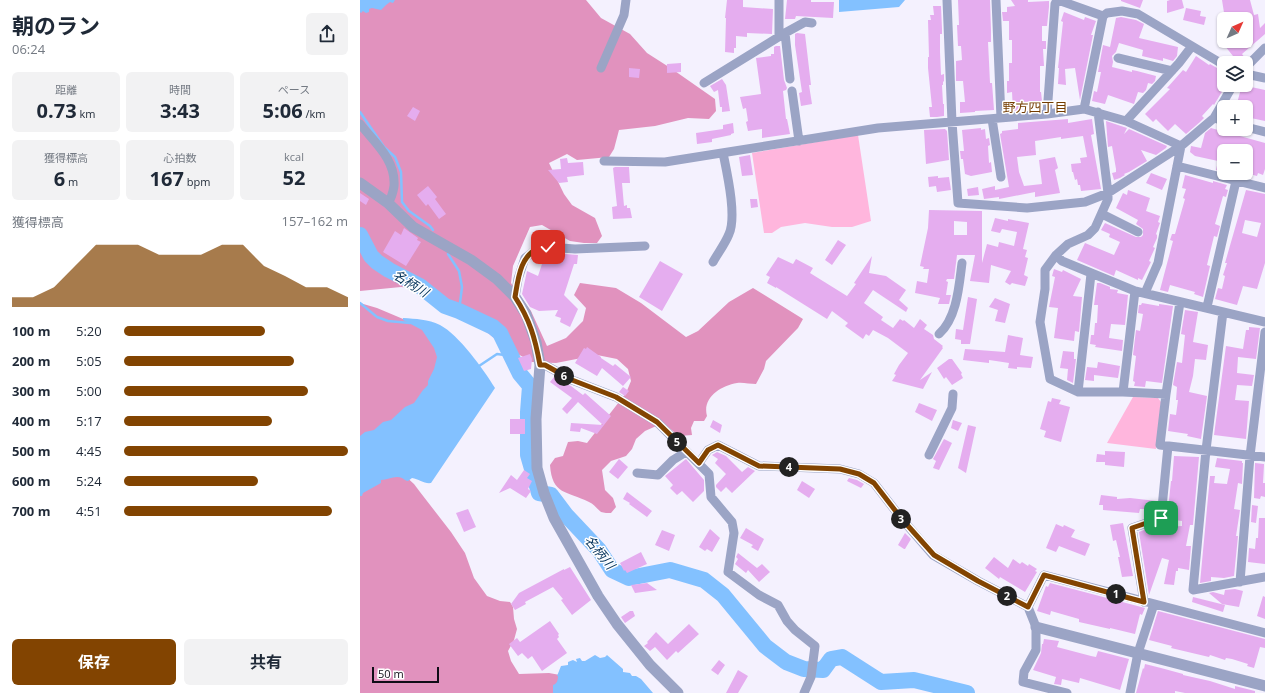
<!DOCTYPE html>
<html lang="ja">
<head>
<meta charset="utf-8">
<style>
	body { margin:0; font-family:"Open Sans","Noto Sans JP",sans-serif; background:#f2f2f3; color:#1f2937; height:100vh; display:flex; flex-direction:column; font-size:15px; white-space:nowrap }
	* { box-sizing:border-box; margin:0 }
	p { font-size:13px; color:#747a83 }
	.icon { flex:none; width:22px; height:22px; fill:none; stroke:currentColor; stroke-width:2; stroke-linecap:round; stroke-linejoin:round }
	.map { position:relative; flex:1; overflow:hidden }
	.drawer { display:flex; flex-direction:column; background:#fff; width:360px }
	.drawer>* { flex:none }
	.needle { width:26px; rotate:45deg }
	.fabs { position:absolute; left:857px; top:12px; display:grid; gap:8px }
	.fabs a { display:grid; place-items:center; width:36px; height:36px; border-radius:6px; background:#fff; box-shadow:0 1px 3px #0004; font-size:20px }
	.scale { position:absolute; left:12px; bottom:10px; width:67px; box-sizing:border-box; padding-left:4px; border:2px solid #100d17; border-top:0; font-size:11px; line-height:14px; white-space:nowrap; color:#100d17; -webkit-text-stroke:3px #fff; paint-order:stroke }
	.pin { position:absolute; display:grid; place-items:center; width:34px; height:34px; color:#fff; margin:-17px; border-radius:8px; box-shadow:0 2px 6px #0006 }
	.km { position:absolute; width:20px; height:20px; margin:-10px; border-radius:50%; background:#222; color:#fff; font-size:11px; line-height:20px; text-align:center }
	.round { display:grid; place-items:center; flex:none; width:42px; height:42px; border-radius:6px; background:#f2f2f3 }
	.overview { display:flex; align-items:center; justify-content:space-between; height:68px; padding:0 12px }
	h1 { font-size:22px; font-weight:700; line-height:30px }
	.metrics { display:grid; grid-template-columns:repeat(3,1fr); gap:6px; height:68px; padding:4px 12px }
	.metrics div { display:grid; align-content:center; border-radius:6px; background:#f2f2f3; text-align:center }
	.metrics b { font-size:20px; font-weight:700 }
	.metrics small { font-size:11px; font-weight:400 }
	.metrics p { font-size:11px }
	.chart { height:112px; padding:8px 12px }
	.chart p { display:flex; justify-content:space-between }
	.chart svg { width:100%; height:72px; margin-top:4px; fill:#824401; opacity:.7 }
	.primary-button { display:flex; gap:8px; margin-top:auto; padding:8px 12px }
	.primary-button a { flex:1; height:46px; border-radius:6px; background:#824401; color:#fff; font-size:16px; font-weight:700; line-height:46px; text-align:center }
	.primary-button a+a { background:#f2f2f3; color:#1f2937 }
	ul { padding:0 12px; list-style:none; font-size:13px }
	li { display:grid; grid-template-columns:64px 48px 1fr; align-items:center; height:30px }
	li i { height:10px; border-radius:5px; background:#824401 }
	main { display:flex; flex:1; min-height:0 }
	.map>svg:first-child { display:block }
</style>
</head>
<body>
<main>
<section class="drawer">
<div class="overview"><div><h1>朝のラン</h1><p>06:24</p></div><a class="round"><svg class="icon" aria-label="share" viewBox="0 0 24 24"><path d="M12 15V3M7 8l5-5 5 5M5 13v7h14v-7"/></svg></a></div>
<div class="metrics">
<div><p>距離</p><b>0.73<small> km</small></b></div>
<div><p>時間</p><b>3:43</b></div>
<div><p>ペース</p><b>5:06<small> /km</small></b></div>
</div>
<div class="metrics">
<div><p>獲得標高</p><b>6<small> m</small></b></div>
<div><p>心拍数</p><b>167<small> bpm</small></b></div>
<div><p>kcal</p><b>52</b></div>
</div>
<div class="chart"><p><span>獲得標高</span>157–162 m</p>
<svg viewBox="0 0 160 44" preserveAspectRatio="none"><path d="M0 44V38L10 38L20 32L30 19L40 6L50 6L60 6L70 12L80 12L90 12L100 6L110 6L120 19L130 25L140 32L150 32L160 38V44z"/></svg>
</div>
<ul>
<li><b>100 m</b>5:20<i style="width:63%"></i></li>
<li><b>200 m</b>5:05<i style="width:76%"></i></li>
<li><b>300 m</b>5:00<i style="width:82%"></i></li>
<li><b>400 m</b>5:17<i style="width:66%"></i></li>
<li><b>500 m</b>4:45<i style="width:100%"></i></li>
<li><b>600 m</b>5:24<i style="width:60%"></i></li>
<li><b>700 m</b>4:51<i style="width:93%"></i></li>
</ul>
<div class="primary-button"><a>保存</a><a>共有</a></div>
</section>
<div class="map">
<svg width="905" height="693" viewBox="0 0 905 693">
	<rect width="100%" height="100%" fill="#f4f1fe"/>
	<!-- green -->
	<path fill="#ffb6dd" d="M498,135L511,221L492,227H472L445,223L421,227L412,233H404L392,153Z
		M773,397L798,398L801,402L796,449L747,443Z"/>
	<!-- forest -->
	<path fill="#e192be" d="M0,0H226L241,18L270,34L287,53L312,69L355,99L356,111L349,119L328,118L295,126L259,130L254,149L249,157L217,160L207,154L189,163L204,194L212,205L235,218L242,236L237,243H224L210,241L182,225L170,227L153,266L151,283L171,311L187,346L206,338L223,321L226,308L214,295L220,283L256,288L281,303L326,337L338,331L369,302L393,288L443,319L438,328L406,361L404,369L396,384C390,384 382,382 377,383C360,386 342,398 347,416L344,421H334L331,428L332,435L319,436L303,423L285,431L276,439L272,449L266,456L251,461L242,470L245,490L253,498L256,507L251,513C248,513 244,513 241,512C237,509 234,504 229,502C207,491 192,495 190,465L195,458L203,456L208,442L218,441L227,443L266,393L271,381L268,369L257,359L237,355L196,363L172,362L147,348L83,298L63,289L41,287L0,291Z
		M0,303L17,308L55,324L67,331L79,351L74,381L64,398L33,423L0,438Z
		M31,470L43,474L54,484L60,492L91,532L105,553L114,578L127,596L140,601L150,602L153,607L154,619L157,629L154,640L148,651L151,661L159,674L189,673L200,675L195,693H0V486Z"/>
	<!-- water -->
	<path fill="#83c1ff" d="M0,0H35L33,3L30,2L26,5L21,10L12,8L9,9V12L6,13L3,11L1,13L0,12Z
		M479,0H545L539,7L479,12Z
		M43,318C56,319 68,319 80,325C99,335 124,370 135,388L71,483C64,484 59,479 52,478L48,481C46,481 44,479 42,478C35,475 28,480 21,480V483L3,493L2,496H0V436L5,432L14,430L23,422L31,420L45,407L54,403L63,390L68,385V381L74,369L77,357L74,348L62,330L43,320Z
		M235,655L240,658L245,657L247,655L263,669V672L270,673L272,676H276L281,679L293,693H193V685C197,684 198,680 198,676H197L201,666L208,665V662L213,660L217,662L216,659L220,658L222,661H225Z"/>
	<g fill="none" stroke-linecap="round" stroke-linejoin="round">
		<!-- stream -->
		<path stroke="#83c1ff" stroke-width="2.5" d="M0,112L24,147L35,157L41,172L42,202L49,211L70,226L73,230
			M88,254L99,271L102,287L99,311
			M0,303L17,317L28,321L50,323
			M119,366L137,354L151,356"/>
		<!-- river -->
		<path stroke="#83c1ff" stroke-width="16" d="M0,235L11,256L17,262L29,270L60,286L85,306L99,311L133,327L140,333L160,374L170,386L168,412V455L179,493L191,495L206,515L239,550L252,570L269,578L310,570L344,580L363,595L405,646L426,662L444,669L463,670L471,659L482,657L521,682L554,680L607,693"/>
	</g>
	<!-- building -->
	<path fill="#e5adef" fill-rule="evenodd" d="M367,0H383V7L413,9L412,34L387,33V37L376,36V48H374V53L365,52L366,18H365Z
		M427,0H451V2H474L473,18L436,16L435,19H425Z
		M598,0H630L631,30V42H628L629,62L630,83H632L634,110L615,111V112L600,113V102H605L603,81H596V61L602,60L601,46H598L597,25H599Z
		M651,0H668V2L689,1V7L687,26H682V41H686V49H683L684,66H680V92H681L682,101L661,102L662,110L653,111L652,92L647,93V81H649V63H652V40H649V21H643L642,12H647V7L655,6Z
		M761,0H783L780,8L761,1Z
		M810,0H822L824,8L807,13V1Z
		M862,0H890L894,15L898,14L900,28L905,23V34L882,54L885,58L878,63H876L871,57L873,56L861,41H886V19H865Z
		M573,6H581L582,29V34H580V52L581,75L584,74V81L583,82V85H582L583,104H584V116L577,117H570L569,107H572L568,68V57H569L568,20H571L570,15H574Z
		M826,8L841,11L840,16L846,17L844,25L823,20Z
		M704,12L724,20L725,17L736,21L731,35H733L720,100L715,68L705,69L706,85L698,84L699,68H698L703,22L701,21Z
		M761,17L776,20L784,24L779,38L818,47L817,56L813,61L803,58V61L782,56L783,50L759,43L756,52L752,56L753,62L752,67L772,72V70L777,71L796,76L795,81L792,84L788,83L786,90L783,93L778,92L774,104L748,95L745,104L732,101L734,91L737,92L741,72H738L743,45L750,47L756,18Z
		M437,33L445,34L451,85H449L452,104L441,106L439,93L442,92L435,45V34Z
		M416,46H420L424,80L427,88L426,90L423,91L426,119H427L430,134L402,138V129L388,131L386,122L388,121L386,108L383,109L380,97L401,94L396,58L411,56V54H414V47Z
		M836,56L849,65L850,64L864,72V85H866L854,105L853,104L842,116L844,118L840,122L826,134L815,124L808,131L796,119L793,122L785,114L810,89L807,88L823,70L826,72Z
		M321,63V72L307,73V64Z
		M269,68L280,69L279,78L269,77Z
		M362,79L366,85L370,111L362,112V107H360L358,90L354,92L350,86Z
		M882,85L905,90V121L886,117V107H876Z
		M53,107L60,111L55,121L47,116Z
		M708,119V123L732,119L734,134L731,135L741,189L721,191L720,185H718L717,179L715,180L713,172H712L711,164L721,163L720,158L727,157L723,136L701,139V137L675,141L676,155L657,157L659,172L664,186L682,184L679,160L695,157L698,168L695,170L700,193L675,197V192L639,199V197L624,199L622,189L635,186V190L649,187L640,134L642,133V131L658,129V123Z
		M746,121L767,128L764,134L769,129L807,146L806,148L796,155L781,150L787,161L769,172L764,174L765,175L760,178L754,180L752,173L756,172V169L752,146L748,147Z
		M373,123L374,133L371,134V135L352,139V142L337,144L336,133L363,129V125Z
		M621,128V130L625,129L626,139L629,138L630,145L628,146L629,163L631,162L632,172L611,176L605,174L603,159H601L600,151H604L602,130Z
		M851,128L905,143V169L903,175L898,173L897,176L886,173V161L888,153L887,152V151L864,146V172L856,170L858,161L835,156L830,152L831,146L841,148L845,133Z
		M585,129L587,131L589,160L566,164L564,130Z
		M390,155L393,175L382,176L379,157Z
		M207,158L208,163L223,162L224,175L207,177L208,182L199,183L188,170L201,169L200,159Z
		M255,167H269L270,183H262L264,206L267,205V208H270L272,218L253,219L252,207L257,206L253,168Z
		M791,173L807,179L802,190L786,183Z
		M825,175L853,183V181L867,185L865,189L868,190L866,197L863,196L855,224L860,226L857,237L854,236L847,265L850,266L843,297L834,294L835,292L810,285L808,292L800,290L813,241L810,240L812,234H815L825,199L823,198L826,189L822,188Z
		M578,176V178L589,177L591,190L577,192L576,186L569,187L568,177Z
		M68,186L77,197L75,199L86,214L79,219L68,204L66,206L57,195Z
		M618,187L619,195L608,196L607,189Z
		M768,190L790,198L786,211L800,216L798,222L800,223L796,234L797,235V238L793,247L795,248L794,250L789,261L791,262L782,280L778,278V280L756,270L754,276L717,260L725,243L754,255L760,242L749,237L750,234L741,230L745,223L776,237H781L783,235V229L776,224L778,220L756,208L763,193L767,195Z
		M886,190L905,194V263L897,289L883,286L877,305L855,299L858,288L862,289L865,276L863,275L867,263H865ZM885,220L901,223L897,237L882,233Z
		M0,193L9,199L6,205L0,201Z
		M390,199H397L398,207L391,208Z
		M569,210L622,211V263L627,244L638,247L639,242L654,246L657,232L642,229L640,233L631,231L635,218L648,221V219L669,223L663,249L667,250L665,257L668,258L664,275L668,277L665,286L652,283L650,285L645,282L651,271L631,265L629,283L610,281L615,255H597L594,279H587L586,281L588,282L586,295H591L589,304H578L580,298L555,293L557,281L567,283L569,269H563L564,267L560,266L568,228ZM594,221L607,222V235H594Z
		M44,228L58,238L57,240L61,242L46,266L23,252L35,231L41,235Z
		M478,240L486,245L472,265L465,260Z
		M193,253L218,255L217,264H214L204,295L218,309L210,327L200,322L201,318L195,316L198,310L179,311L170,307L162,294L167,271L178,276L183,261L190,264Z
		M512,256L509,273L526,276L546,290L539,300L548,308L546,312L513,290L504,303L523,317L521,320L533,328L540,319L543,321L544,320L554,328L560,319L567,325L564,329L573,335L574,339L583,346L582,347L583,348L560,380L572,372L563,389L532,381L536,375L534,374L539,365L548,353L528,338L513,330L509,336L506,334L503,339L485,326L488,323L472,311L467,319L416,287V288L407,283L410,277L406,275L418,257L433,264L436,259L453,268L450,273L487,296L496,284L494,283Z
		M300,261L323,274L302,311L279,297Z
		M694,269L702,272L703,270L721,279L713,296L722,297L719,332L715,331L714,341L694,338L698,308L689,307L695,277L692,276Z
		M737,283H740L750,287V289L758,290L757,293L768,295L765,325L751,324L749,338L763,340L762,351L735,347L736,345L730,344L731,335H734L735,323H737L738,305H734Z
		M608,297L617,299L610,344H601V340L595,339L596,329L603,330Z
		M635,298L650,304L645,323L635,321L638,310L629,307Z
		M782,303L799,306V304L813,306L802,383L786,381L785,387L774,386L775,382L773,381L776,356L773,355L776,330L780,331L783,314L778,313L779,305H781Z
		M825,310L838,312L833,342L848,345L846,360L835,359L833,376L829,392L847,396L841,439L827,436L828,434L808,431L810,414L816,415L818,400H816L817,387L813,385L817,362L822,363L825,335L821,334Z
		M889,327L900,328L896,359L878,357L877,373L894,375L892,386L877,385L875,400L889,401L886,439L854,435L866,346L883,349L886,330H889Z
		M648,335L663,338L660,355L673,357L671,368L657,367V369L648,368L649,363L636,361L629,360V363L603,360L605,349L645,352Z
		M227,347L241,357V358L253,366L255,364L271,377L263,386L242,368L237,376L215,363L224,348L226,349Z
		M703,351L714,352V359H716L713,383L707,380L708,369L700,368Z
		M170,354L172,359L171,369L164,371L158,358Z
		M589,359H592L602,373L601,374L603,378L592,385L586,377L584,379L577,368Z
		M738,362L760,366L758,378L734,375V381L725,380L727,367L737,368Z
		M194,377L211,386L223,395L225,393L251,416L237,434L221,428L220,432L210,431L211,423L243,425L218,402L207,414L202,409L212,398L190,382Z
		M263,387L269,391L265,396L259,392Z
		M692,398L701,400L699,404L710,407L701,442L684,437L686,431L680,429L688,401L691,402Z
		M559,403L577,410L572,421L555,412Z
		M150,419H165V434H150Z
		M353,420L362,425L360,433L350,427Z
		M593,420L602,423L598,431L591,428Z
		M608,425L616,427L606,473L598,468Z
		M584,439L592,443L579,470L573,468L576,461L573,459Z
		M745,451L765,452L764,467L745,465V462H736L737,454L745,455Z
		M357,452L366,456L382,472L388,467L395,471L372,493L366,487L361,492L356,487V485L366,474L355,463L358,459L352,455Z
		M814,456L839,457L833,525H830L826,546H831L829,570L818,568V571H816L814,585L804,584L809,560L802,558L789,595L779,532L789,528L802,533L803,527L822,526V521L807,519L811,481H812Z
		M857,458L882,461V463H883L882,484L878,483L874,509L880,510L876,536H878L874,576L864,578L851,577V581L840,583L850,476H855L854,483L867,484L870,469L855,467Z
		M259,459L268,467L258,479L249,472Z
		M326,459L344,480V491L333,502L322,491L317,495L310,488L313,485L305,476Z
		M895,463L904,464V465L903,483H905V497L901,496L900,499L894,498Z
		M164,470L170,474L167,478L172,481L168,489L171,491L166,498L150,488L139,493L151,475L157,480Z
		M489,478L497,480L504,484L501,488L487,481Z
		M442,481L455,489L449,498L437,490Z
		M267,492L292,511L287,517L269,504L270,503L263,499Z
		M741,495L757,497V499L770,498L797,501L796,509H780L779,513L743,510V505H739Z
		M892,505L898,506L896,523L891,522Z
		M108,509L116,527L104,532L96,513Z
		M899,518H905V564L888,562L889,548L895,549L896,538H898Z
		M763,523L773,576L762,577L758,557H760L756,540L753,541L750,525Z
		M696,524L703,527L704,525L715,530L711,537L730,544L725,556L699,546L696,552L686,548Z
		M386,528L404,539L398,551L391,547L393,545L380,538Z
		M350,529L360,538L352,552L347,549L345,551L339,547Z
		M302,530L315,535L309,551L295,545Z
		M545,533L551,539L545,549H544L538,545Z
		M281,552L287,564L267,573L265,570L264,571L260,563Z
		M378,553L397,568L402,564L410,572L399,582L388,570L386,573L375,564L378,559L376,557Z
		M634,557L648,568L653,559L660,564L662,562L668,566L669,564L677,569L675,571L677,572L665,592L640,577L639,579L625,568Z
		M210,567L231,600L212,615L201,600L203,599L193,587L165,602L166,604L155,610L151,604L159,593L204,569V570Z
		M287,583L297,590L275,593L271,585Z
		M690,583L785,608L782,615L780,614L775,634L750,628V629L719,622V619L691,611L690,615L677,611L686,586L688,587Z
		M875,589L883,591L879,607L862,604L849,593L853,592L864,595L865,590Z
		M903,596L905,597V619L897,616Z
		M833,597L865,605L863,612L832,602Z
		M270,611H273L275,616L265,623L261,617Z
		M798,611L905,639V648L900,647L894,668L887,666L888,664L872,659L866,658L865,660L850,655L849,657L811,648L812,646L789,640Z
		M190,621L199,634L198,635L199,637L197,639L207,653L182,671L172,656L168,659L162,653L158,656L149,644L157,638L160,642Z
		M329,624L339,634L318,653L316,651L307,660L295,647L290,651L284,646L288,643L287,642L296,632L308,644Z
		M684,639L699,641L697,647L731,656L736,657L738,651L769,659L760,690L720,678L719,683L702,679L701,685L694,684L696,677L673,670L681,653L682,644H683Z
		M359,660L365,665L358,675L351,670Z
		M785,664L801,668L823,674V675L850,681L875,689V686L895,691V693H825L815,691V693H776L783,668L784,669Z
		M378,670L388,676L378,693H366Z"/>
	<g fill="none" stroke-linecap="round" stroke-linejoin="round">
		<!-- minor -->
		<path stroke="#9ba4c5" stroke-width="9" d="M587,0L592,122L598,203L667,208L725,202L748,193L821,146L854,118L873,85
			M636,0L641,118
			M698,0L743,16
			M425,33L430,79
			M419,36V0
			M758,58L812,71
			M886,67L905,48
			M241,68L264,15L266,0
			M886,74L905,78
			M344,83L425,33L445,22L452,23
			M432,91L439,141
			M724,109L743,16L747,13L762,11L778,14L864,65
			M738,112L748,193V199L735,228L728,235L708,244L696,255L685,270V289L680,322L690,379L718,392H763L806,394
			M687,114L695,4L697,0
			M854,118L864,121
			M632,119L641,177
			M766,121L819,63L832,46
			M0,124C15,143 36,160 34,186C33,193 32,197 28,203
			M886,127L905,132
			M244,161L305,162L518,128L687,114L724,109L766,121L821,146
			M817,166L905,188
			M742,214L778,232
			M696,255L702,261L775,291L905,322
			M353,262C358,253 365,244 369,234C377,216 367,173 363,153
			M785,293L798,263L821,146
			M155,297L158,279L165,258L178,248L188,247L215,249L285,246
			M820,302L806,394L800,445L905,457
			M847,307L876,181
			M863,312L846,450L833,590L905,577
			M579,334C597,318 599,286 602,263
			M180,365H185L212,380L256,397L297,422L349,474L351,497L372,522L374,533L368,572L399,595L418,605L427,621L435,630L455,646L451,677L444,693
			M718,392L731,274
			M763,392L775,291
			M569,455L592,408L593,394
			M339,463L348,450L358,445L399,466L480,469L499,474L514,483L541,518L573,555L618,581L668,607L676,627V650L664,672L663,682L707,693
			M277,473L298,475L313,460L326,452
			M880,582L890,456L905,332
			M784,602L772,528L801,518L808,446
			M668,607L684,575L905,633
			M770,693L778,653L794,604"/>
		<!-- tertiary -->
		<path stroke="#9ba4c5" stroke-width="11" d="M0,183L28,203L53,227L111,260L137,279L155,297L166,314L176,342L180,365L176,419L177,468L184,493L194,518L238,596L257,624L290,665L318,693
			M676,627L905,686"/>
	</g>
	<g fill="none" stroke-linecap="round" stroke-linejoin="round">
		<defs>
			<path id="route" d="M188,247C185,247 181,247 179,248C160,255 158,280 155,297C170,320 175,338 180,365H185L212,380L256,397L297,422L339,463L348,450L358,445L399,466L480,469L499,474L514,483L541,518L574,555L618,581L668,607L684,575L784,602L772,528L801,518"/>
		</defs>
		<!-- route casing -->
		<use href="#route" stroke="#fff" stroke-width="8"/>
		<!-- route -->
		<use href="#route" stroke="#824401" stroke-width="5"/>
	</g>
	<g text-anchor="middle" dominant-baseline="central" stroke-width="3" stroke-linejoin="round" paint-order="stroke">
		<!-- neighbourhood labels -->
		<g font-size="13" fill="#743c00" stroke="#fff">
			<text x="675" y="107">野方四丁目</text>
		</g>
		<!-- water labels -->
		<g font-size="13" font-style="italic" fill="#0b3960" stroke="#fff">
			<text transform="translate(51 283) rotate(32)">名柄川</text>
			<text transform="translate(240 552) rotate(51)">名柄川</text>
		</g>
	</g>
</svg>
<div class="fabs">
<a><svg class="needle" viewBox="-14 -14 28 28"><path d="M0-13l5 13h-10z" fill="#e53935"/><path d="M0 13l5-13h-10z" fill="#747a83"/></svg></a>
<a><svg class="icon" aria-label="layers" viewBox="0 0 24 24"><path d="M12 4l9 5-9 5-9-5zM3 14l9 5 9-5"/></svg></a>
<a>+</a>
<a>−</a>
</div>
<div class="scale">50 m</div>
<div class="pin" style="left:801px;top:518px;background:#1e9e55"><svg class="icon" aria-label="arrive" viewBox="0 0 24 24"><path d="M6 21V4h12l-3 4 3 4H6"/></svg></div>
<div class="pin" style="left:188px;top:247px;background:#d93025"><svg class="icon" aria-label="check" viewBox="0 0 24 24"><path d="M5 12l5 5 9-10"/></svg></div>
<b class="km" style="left:756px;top:594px">1</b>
<b class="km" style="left:647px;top:596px">2</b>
<b class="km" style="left:541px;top:519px">3</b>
<b class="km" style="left:429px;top:467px">4</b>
<b class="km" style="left:317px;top:442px">5</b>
<b class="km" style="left:204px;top:376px">6</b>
</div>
</main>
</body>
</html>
